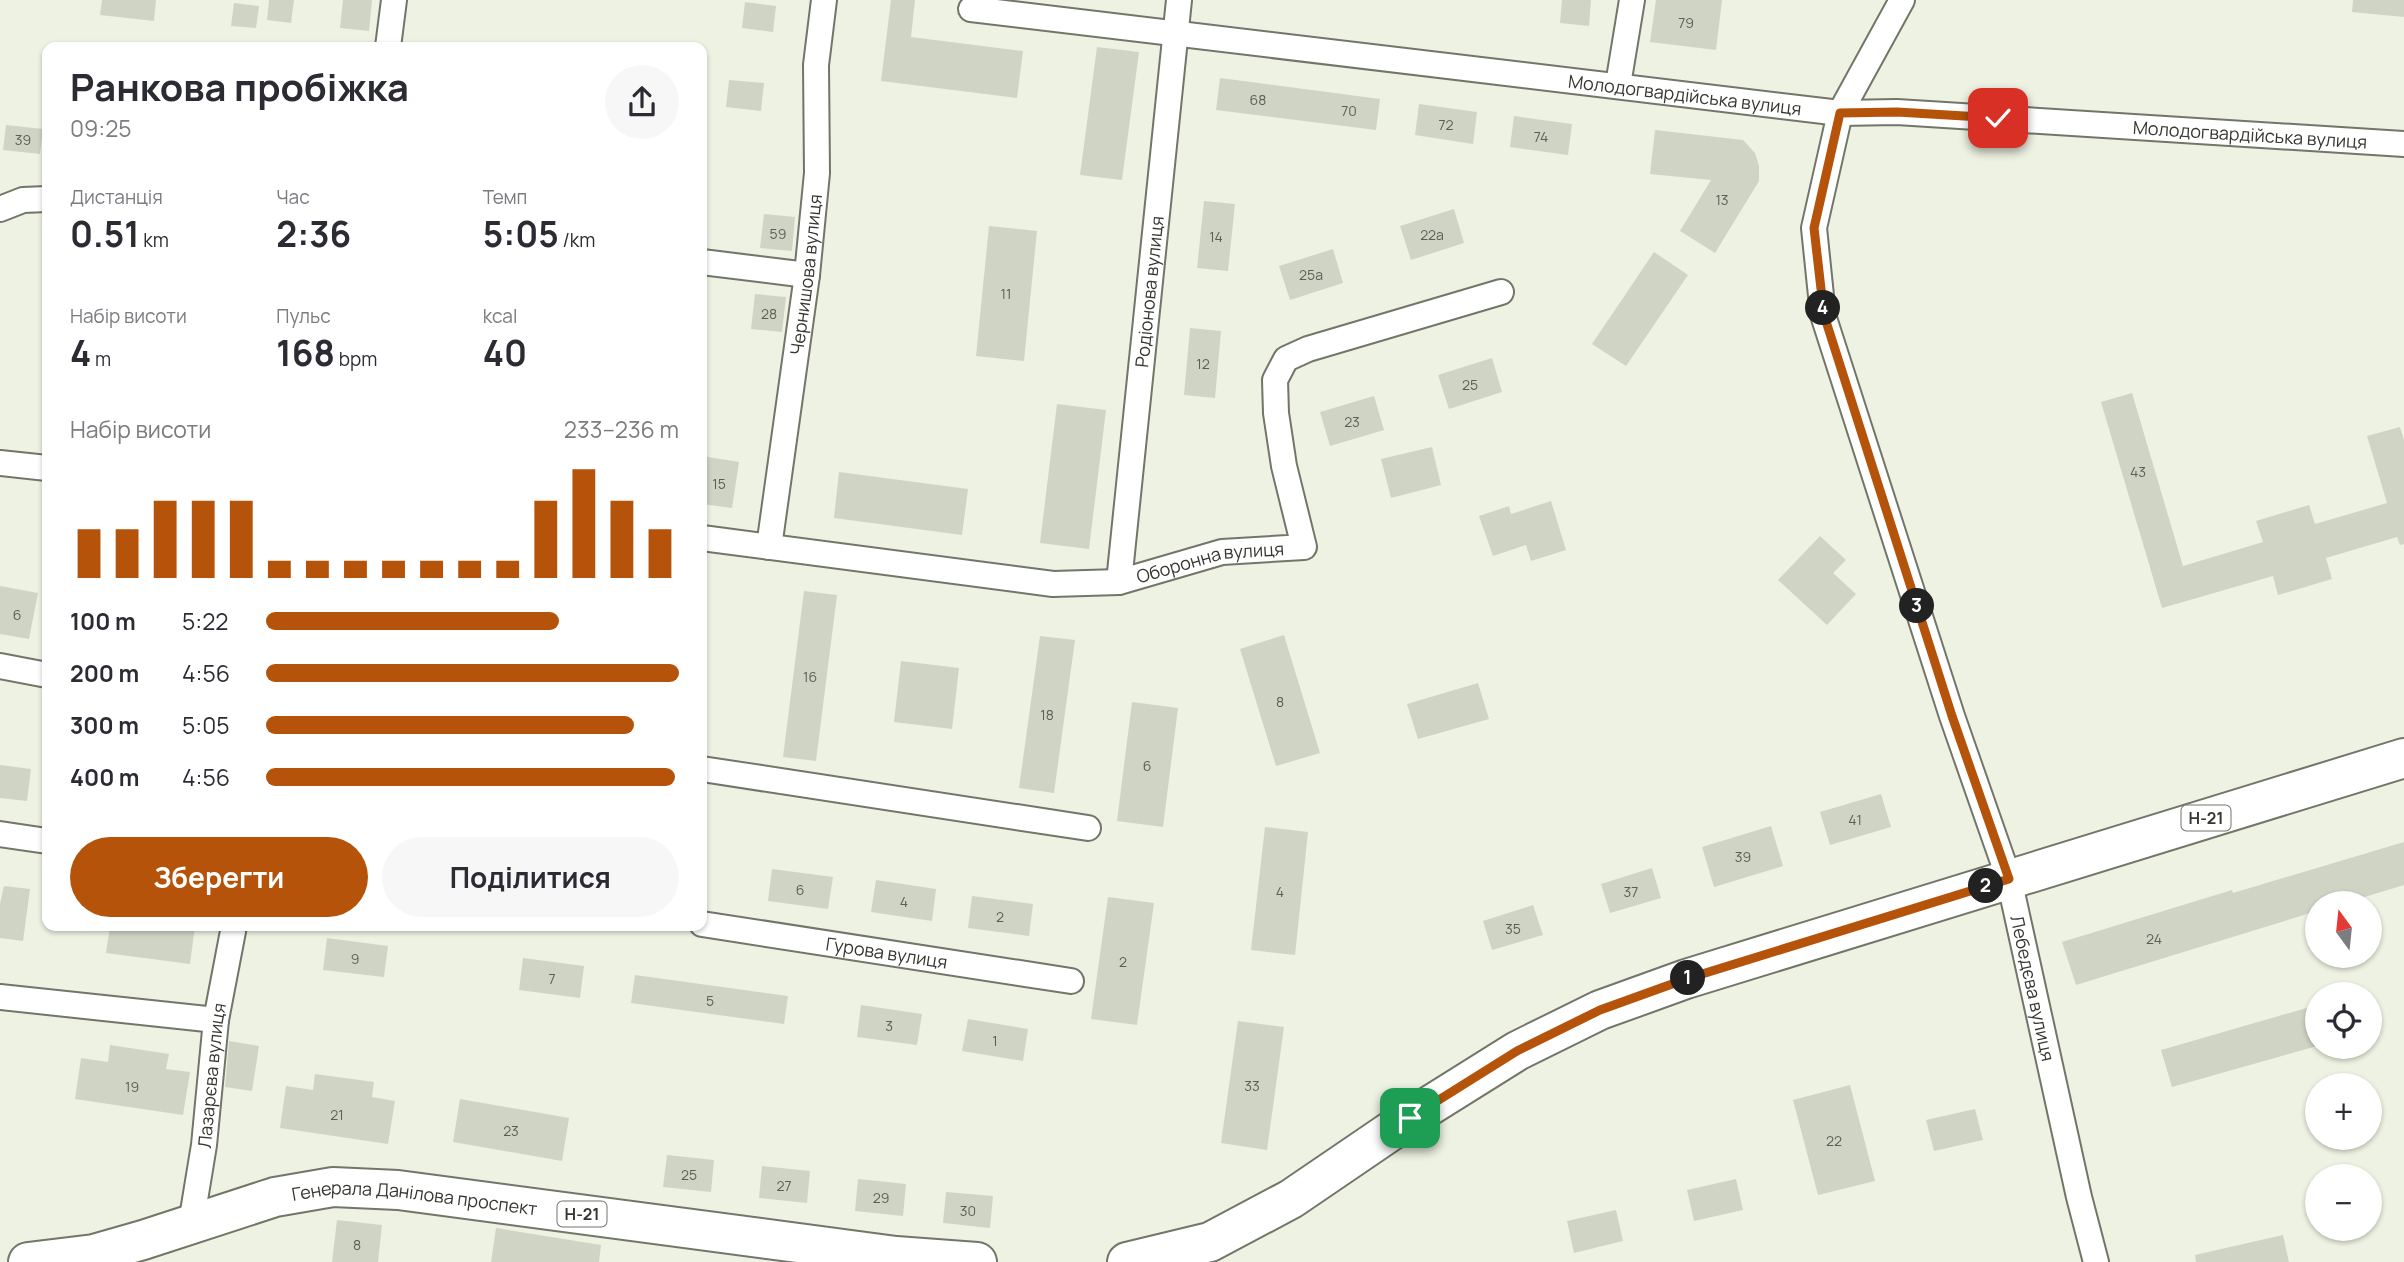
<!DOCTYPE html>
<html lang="uk">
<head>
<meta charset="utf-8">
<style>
	body { margin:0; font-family:Manrope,sans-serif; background:#f7f7f7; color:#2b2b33; height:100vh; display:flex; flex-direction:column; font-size:26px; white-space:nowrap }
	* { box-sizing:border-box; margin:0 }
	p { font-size:23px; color:#7c7c81 }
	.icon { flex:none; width:38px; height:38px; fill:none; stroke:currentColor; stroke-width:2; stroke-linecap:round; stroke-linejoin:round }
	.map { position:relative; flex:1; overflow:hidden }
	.sheet { position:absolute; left:42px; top:42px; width:665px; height:889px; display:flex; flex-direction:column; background:#fff; border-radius:14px; box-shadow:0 2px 5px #0004 }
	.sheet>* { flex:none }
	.needle { width:46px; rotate:345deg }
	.buttons { position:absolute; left:2305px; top:891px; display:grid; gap:14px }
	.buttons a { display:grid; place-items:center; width:77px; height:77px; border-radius:50%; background:#fff; box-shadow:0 2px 5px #0004; font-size:35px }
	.pin { position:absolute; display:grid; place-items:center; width:60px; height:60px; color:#fff; margin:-30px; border-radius:14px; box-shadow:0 4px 10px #0006 }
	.km { position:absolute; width:35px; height:35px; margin:-18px; border-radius:50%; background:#222; color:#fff; font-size:19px; line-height:35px; text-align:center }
	.round { display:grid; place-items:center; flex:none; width:74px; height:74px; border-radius:37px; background:#f7f7f7 }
	.headline { display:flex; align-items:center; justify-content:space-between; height:119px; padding:0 28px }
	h1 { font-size:38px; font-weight:700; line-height:52px }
	.figures { display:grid; grid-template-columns:repeat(3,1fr); gap:10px; height:119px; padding:7px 28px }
	.figures div { display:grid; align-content:center }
	.figures b { font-size:35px; font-weight:700 }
	.figures small { font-size:19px; font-weight:400 }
	.figures p { font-size:19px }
	.chart { height:196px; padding:14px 28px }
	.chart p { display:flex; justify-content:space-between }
	.chart svg { width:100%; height:126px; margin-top:7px; stroke:#b45309; stroke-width:6 }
	.primary-button { display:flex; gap:14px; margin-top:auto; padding:14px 28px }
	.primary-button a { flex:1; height:80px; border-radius:42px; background:#b45309; color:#fff; font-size:28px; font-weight:700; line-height:80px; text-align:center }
	.primary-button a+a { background:#f7f7f7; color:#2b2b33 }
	ul { padding:0 28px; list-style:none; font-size:23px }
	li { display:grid; grid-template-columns:112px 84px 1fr; align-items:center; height:52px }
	li i { height:18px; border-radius:9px; background:#b45309 }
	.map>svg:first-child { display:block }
</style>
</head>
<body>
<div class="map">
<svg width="2404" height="1262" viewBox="0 0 2404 1262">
	<rect width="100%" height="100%" fill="#eef2e2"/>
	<!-- building -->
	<path fill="#d0d4c5" d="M102,0H156L154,21L100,15Z
		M269,0H294L291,23L267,20Z
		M343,0H372L369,31L340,28Z
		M891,0H915L911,37L1023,51L1017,98L881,81Z
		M1562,0H1591L1589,26L1560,23Z
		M1656,0H1722L1716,50L1650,42Z
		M2353,0H2404V17L2352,12Z
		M745,2L776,6L773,32L742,28Z
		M234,3L259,6L256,28L231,26Z
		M1097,47L1139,52L1122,180L1080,175Z
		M1220,78L1380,99L1376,130L1216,110Z
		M729,80L764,83L761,111L726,107Z
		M1419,104L1477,112L1473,144L1415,135Z
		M1514,116L1572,124L1568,155L1510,147Z
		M6,125L43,129L40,154L3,150Z
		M1655,130L1743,140L1755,153L1759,166V181L1715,253L1680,231L1711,180L1650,174Z
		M1204,201L1235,204L1228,271L1197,268Z
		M1454,209L1464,243L1411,260L1400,226Z
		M764,214L795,217L792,251L760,248Z
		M989,226L1037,231L1024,361L976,356Z
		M1333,249L1343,283L1290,300L1279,266Z
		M1654,252L1688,275L1626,366L1592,344Z
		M755,294L786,297L782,332L751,329Z
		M1190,328L1221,331L1215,398L1184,395Z
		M1492,358L1502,392L1449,409L1438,375Z
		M2132,393L2183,566L2263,542L2256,521L2309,505L2315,524L2387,503L2367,436L2400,427L2404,440V544L2400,545L2397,537L2326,558L2332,579L2278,595L2273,576L2162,608L2101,402Z
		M1374,396L1384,430L1330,446L1320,412Z
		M1057,404L1106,410L1089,549L1040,543Z
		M1432,447L1441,485L1391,498L1381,459Z
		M702,456L739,462L732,508L702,504Z
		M839,472L968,489L962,535L834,518Z
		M1551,501L1566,550L1531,561L1526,545L1493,556L1479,516L1509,506L1511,514Z
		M1820,536L1846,560L1833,573L1856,594L1827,625L1778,580Z
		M0,586L38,593L29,639L0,634Z
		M804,591L837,595L816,761L783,757Z
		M1284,635L1320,753L1276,766L1240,649Z
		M1040,636L1075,640L1054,793L1019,788Z
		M901,661L959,668L952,729L894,722Z
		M1478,683L1489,719L1418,739L1407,704Z
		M1132,702L1178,708L1163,827L1117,821Z
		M0,765L31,769L27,801L0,798Z
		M1881,794L1891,827L1830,845L1820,812Z
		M1771,826L1783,866L1714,887L1702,847Z
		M1265,827L1308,832L1295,955L1251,950Z
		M2404,842V885L2345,903H2317V911L2076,985L2062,942L2232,890L2233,893Z
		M1652,868L1661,898L1610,913L1601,884Z
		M772,869L833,877L828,909L768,901Z
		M876,880L936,889L932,921L871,912Z
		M4,886L30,889L23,941L0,938V904Z
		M972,896L1033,904L1029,936L968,928Z
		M1108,897L1154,903L1137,1025L1091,1019Z
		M1533,905L1543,935L1492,950L1483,921Z
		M110,926H195L190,964L106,953Z
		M327,938L388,946L384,977L323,970Z
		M523,958L584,966L580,998L519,990Z
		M635,975L788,996L784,1024L631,1003Z
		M861,1005L922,1014L917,1045L857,1037Z
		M2317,1005V1046L2172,1087L2161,1050Z
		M968,1019L1028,1029L1023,1061L962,1051Z
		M1238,1021L1284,1027L1267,1150L1221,1143Z
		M229,1041L259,1046L252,1091L225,1087Z
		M110,1045L169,1054L166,1069L190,1072L183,1115L75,1099L81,1058L108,1062Z
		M315,1074L374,1082L372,1097L395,1101L388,1144L280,1128L286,1086L313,1090Z
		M1850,1085L1875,1181L1818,1195L1793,1100Z
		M460,1099L569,1118L562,1161L453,1142Z
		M1975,1109L1983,1140L1934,1151L1926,1120Z
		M667,1155L714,1160L711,1192L663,1187Z
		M762,1166L810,1171L807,1203L759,1198Z
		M858,1179L906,1184L903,1216L855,1211Z
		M1736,1179L1743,1210L1694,1221L1687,1190Z
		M946,1192L993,1196L990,1228L943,1223Z
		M1616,1210L1623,1241L1574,1253L1567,1221Z
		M337,1220L382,1225L378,1262H332Z
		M496,1228L601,1245L599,1262H491Z
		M2283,1235L2289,1262H2196L2195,1255Z"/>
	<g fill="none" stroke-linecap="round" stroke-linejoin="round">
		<defs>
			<g id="street">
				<path id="s1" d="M1902,0L1840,113L1814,228L1823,315L1952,716L2009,879L2079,1197L2096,1262"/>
				<path id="s2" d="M971,9L1840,113L1897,112L2404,144"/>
				<path d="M388,47L394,0"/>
				<path d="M1618,85L1632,0"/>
				<path d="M0,209L23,200L47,199"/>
				<path d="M702,262L807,275"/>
				<path d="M0,463L47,468"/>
				<path id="s3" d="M702,538L1053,584L1119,582L1222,552L1304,547L1284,466L1276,413L1275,380L1286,359L1308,349L1501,292"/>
				<path id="s4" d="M769,547L807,275L817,173L816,65L824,0"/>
				<path id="s5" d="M1119,582L1179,0"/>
				<path d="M0,666L47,675"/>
				<path d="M702,769L1088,828"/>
				<path d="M0,834L47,841"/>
				<path id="s6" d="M702,924L1071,981"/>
				<path d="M0,997L216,1020"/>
				<path id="s7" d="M191,1224L204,1145L216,1020L234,926"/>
			</g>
			<g id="primary">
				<path id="s8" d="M28,1262L94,1254L143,1240L275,1197L333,1187L398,1190L896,1256L977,1262"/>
				<path d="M1127,1262L1210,1242L1291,1199L1410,1118L1517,1051L1600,1010L1686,979L2404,758"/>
			</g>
		</defs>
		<!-- street casing -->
		<use href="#street" stroke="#727568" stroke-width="28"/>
		<!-- primary casing -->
		<use href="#primary" stroke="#727568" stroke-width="42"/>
		<!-- street -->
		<use href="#street" stroke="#fff" stroke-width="24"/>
		<!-- primary -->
		<use href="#primary" stroke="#fff" stroke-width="38"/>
	</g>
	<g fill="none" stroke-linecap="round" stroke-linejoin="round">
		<defs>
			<path id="route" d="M1410,1118L1517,1051L1600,1010L1686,979L2009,879L1952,716L1824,315L1814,228L1840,113L1897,112L1998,118"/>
		</defs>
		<!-- route casing -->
		<use href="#route" stroke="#fff" stroke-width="14"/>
		<!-- route -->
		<use href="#route" stroke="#b45309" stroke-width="9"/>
	</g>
	<g text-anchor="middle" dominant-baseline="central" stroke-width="6" stroke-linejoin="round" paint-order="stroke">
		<!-- number labels -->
		<g font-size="14" fill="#5c5e56">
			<text x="1686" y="22">79</text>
			<text x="1258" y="99">68</text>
			<text x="1349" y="110">70</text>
			<text x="1446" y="124">72</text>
			<text x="1541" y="136">74</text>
			<text x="23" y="139">39</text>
			<text x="1722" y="199">13</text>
			<text x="778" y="233">59</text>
			<text x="1432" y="234">22а</text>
			<text x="1216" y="236">14</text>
			<text x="1311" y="274">25а</text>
			<text x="1006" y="293">11</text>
			<text x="769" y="313">28</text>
			<text x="1203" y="363">12</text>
			<text x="1470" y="384">25</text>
			<text x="1352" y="421">23</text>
			<text x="2138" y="471">43</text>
			<text x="719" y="483">15</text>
			<text x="17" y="614">6</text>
			<text x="810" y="676">16</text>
			<text x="1280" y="701">8</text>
			<text x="1047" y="714">18</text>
			<text x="1147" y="765">6</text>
			<text x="1855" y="819">41</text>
			<text x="1743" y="856">39</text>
			<text x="800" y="889">6</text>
			<text x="1280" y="891">4</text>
			<text x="1631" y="891">37</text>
			<text x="904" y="901">4</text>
			<text x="1000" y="916">2</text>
			<text x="1513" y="928">35</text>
			<text x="2154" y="938">24</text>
			<text x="355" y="958">9</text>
			<text x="1123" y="961">2</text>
			<text x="552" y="978">7</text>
			<text x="710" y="1000">5</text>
			<text x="889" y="1025">3</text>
			<text x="995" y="1040">1</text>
			<text x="1252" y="1085">33</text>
			<text x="132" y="1086">19</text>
			<text x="337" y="1114">21</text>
			<text x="511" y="1130">23</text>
			<text x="1834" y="1140">22</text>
			<text x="689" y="1174">25</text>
			<text x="784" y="1185">27</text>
			<text x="881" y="1197">29</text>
			<text x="968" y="1210">30</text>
			<text x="357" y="1244">8</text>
		</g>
		<!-- shield labels -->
		<g fill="#fff" stroke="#72736f" stroke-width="2">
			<rect x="2181.5" y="805.5" width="49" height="25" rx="5"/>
			<rect x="557.5" y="1201.5" width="49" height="25" rx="5"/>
		</g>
		<g font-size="16" font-weight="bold" fill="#363731">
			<text x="2206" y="818">Н-21</text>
			<text x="582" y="1214">Н-21</text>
		</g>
		<!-- street labels -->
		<g font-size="18" fill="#363731" stroke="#fff">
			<text stroke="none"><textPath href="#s2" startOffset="719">Молодогвардійська вулиця</textPath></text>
			<text stroke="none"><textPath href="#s2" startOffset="1286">Молодогвардійська вулиця</textPath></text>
			<text stroke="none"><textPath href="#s4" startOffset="275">Чернишова вулиця</textPath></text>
			<text stroke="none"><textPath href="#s5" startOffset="292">Родіонова вулиця</textPath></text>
			<text stroke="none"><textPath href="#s3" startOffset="514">Оборонна вулиця</textPath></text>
			<text stroke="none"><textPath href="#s6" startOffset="187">Гурова вулиця</textPath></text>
			<text stroke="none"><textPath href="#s1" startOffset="1040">Лебедєва вулиця</textPath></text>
			<text stroke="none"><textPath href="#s7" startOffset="150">Лазарєва вулиця</textPath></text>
			<text stroke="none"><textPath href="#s8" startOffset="397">Генерала Данілова проспект</textPath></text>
		</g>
	</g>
</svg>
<div class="buttons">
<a><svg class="needle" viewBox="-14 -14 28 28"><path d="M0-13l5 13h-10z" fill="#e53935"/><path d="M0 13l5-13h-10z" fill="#7c7c81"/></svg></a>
<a><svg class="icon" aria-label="locate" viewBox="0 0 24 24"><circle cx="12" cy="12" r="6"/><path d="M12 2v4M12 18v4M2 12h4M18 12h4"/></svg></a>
<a>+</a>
<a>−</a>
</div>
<div class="pin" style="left:1410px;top:1118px;background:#1e9e55"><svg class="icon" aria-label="arrive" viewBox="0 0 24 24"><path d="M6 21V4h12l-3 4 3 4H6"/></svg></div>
<div class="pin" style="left:1998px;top:118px;background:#d93025"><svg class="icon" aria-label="check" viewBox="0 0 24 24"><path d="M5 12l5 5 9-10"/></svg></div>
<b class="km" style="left:1688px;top:978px">1</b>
<b class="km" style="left:1986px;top:886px">2</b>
<b class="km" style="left:1917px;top:606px">3</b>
<b class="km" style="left:1823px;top:308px">4</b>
<section class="sheet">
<div class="headline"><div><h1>Ранкова пробіжка</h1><p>09:25</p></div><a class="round"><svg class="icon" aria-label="share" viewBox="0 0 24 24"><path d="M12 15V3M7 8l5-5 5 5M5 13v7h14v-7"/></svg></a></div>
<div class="figures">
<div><p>Дистанція</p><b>0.51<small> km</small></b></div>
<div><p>Час</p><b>2:36</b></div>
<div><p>Темп</p><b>5:05<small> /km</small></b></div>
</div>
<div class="figures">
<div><p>Набір висоти</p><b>4<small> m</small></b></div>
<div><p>Пульс</p><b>168<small> bpm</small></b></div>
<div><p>kcal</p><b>40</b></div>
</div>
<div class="chart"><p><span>Набір висоти</span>233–236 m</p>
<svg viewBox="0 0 160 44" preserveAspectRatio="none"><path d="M5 44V27M15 44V27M25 44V17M35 44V17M45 44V17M55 44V38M65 44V38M75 44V38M85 44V38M95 44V38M105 44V38M115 44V38M125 44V17M135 44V6M145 44V17M155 44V27"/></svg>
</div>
<ul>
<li><b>100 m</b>5:22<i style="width:71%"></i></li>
<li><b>200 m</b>4:56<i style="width:100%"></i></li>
<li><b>300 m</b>5:05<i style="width:89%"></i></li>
<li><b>400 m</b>4:56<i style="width:99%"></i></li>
</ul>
<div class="primary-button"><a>Зберегти</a><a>Поділитися</a></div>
</section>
</div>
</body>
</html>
